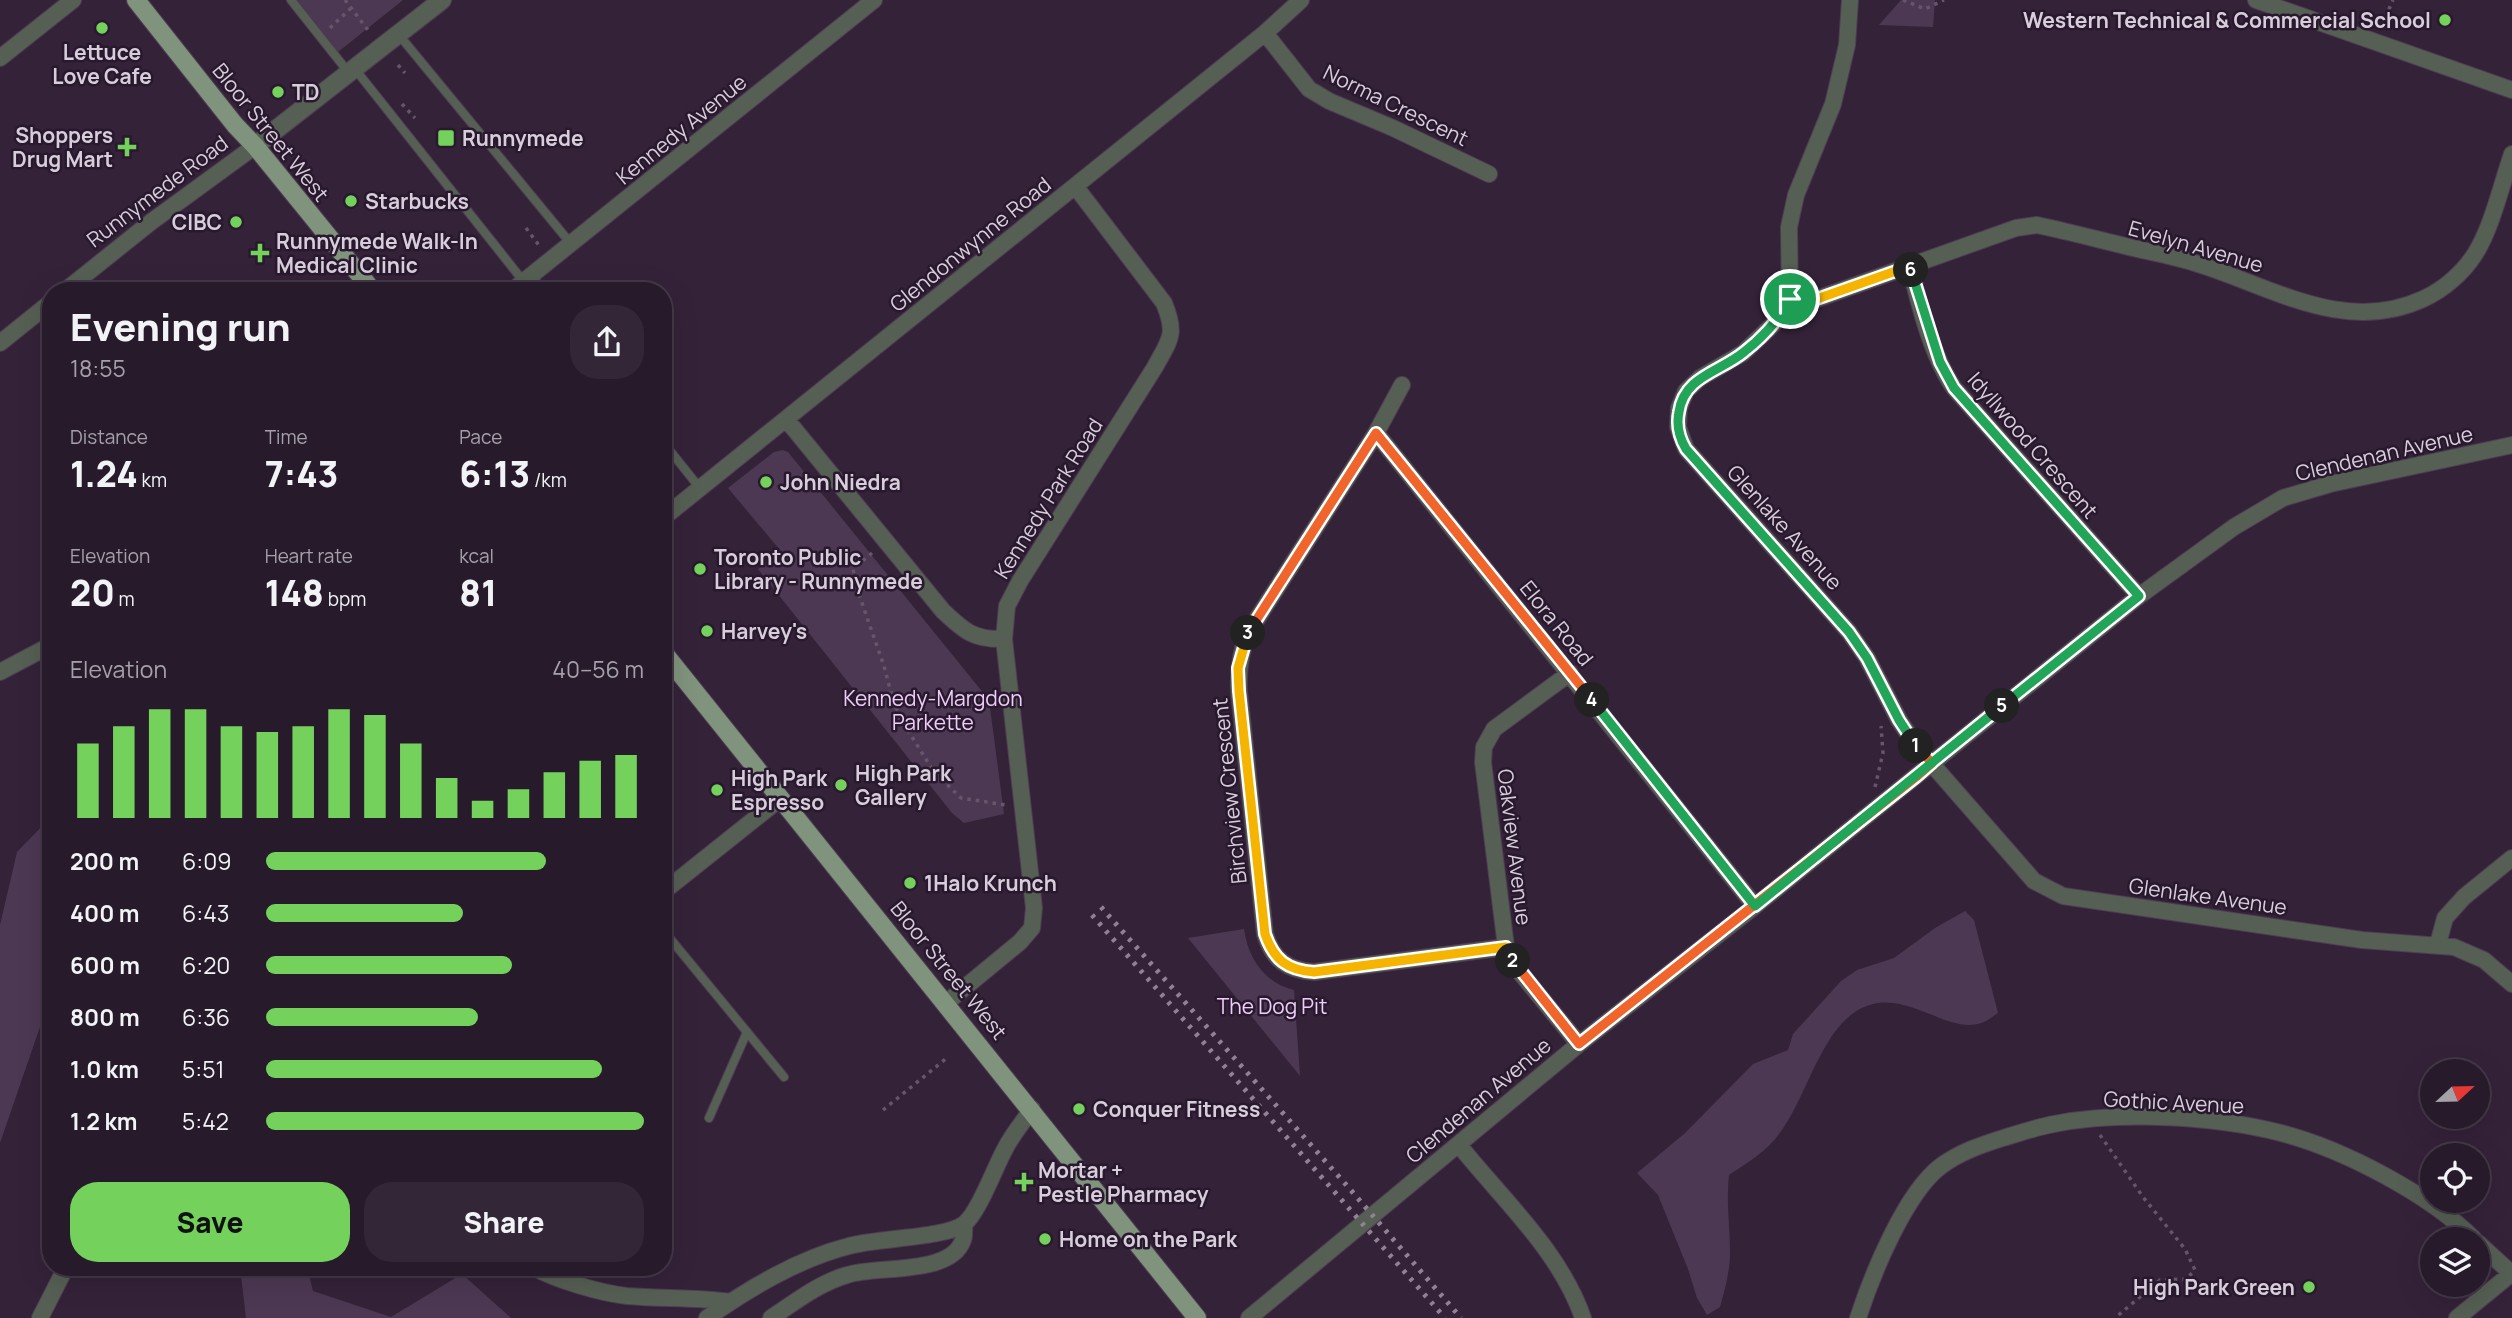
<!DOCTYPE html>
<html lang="en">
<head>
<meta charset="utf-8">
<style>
	body { margin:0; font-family:Manrope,sans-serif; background:#332737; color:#f1f3f6; height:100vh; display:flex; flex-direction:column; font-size:26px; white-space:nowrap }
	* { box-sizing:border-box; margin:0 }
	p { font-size:23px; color:#a4a1a9 }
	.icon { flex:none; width:38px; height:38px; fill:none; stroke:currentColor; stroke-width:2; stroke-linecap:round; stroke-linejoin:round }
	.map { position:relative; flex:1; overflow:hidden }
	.sheet { position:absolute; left:42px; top:282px; width:630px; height:994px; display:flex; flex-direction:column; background:#271a2b; border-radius:28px; box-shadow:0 7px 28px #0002,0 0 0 2px #433847 }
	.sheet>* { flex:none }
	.needle { width:46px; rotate:68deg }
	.buttons { position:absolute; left:2420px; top:1059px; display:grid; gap:14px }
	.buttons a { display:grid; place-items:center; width:70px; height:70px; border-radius:50%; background:#271a2b; box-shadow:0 7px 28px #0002,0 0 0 2px #433847; font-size:35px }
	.pin { position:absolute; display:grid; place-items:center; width:60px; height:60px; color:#fff; margin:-30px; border:4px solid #fff; border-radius:50%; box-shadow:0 2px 7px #0007 }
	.km { position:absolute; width:35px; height:35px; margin:-18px; border-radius:50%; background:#222; color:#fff; font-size:19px; line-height:35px; text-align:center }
	.round { display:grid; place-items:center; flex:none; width:74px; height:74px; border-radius:28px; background:#332737 }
	.overview { display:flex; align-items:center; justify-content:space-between; height:119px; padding:0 28px }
	h1 { font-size:38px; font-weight:800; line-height:52px }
	.figures { display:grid; grid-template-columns:repeat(3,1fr); gap:10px; height:119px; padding:7px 28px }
	.figures div { display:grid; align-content:center }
	.figures b { font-size:35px; font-weight:800 }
	.figures small { font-size:19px; font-weight:400 }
	.figures p { font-size:19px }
	.chart { height:196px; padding:14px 28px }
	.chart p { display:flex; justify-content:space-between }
	.chart svg { width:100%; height:126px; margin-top:7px; stroke:#74d25c; stroke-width:6 }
	.cta { display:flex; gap:14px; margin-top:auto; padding:14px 28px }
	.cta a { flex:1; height:80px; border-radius:28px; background:#74d25c; color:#111; font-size:28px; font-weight:800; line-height:80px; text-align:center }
	.cta a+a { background:#332737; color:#f1f3f6 }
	ul { padding:0 28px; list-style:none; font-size:23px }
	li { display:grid; grid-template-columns:112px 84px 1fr; align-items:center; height:52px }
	li i { height:18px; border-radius:9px; background:#74d25c }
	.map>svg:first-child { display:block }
</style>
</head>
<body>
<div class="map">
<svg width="2512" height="1318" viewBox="0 0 2512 1318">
	<rect width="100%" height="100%" fill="#342239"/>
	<!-- green -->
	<path fill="#4d3853" d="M297,0H403L338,52Z
		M1901,0H1935L1933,27L1879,25Z
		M783,450L788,452L989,700L1004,814L964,823L952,813L758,569L780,550L728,488L774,452Z
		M51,817V995L0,1143V925L17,852Z
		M1965,911L1974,920L1998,1013C1993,1016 1989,1020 1984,1022C1946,1038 1902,981 1855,1012C1819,1036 1806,1099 1779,1134C1767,1151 1747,1163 1729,1175C1726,1204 1730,1225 1730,1253C1730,1271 1725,1289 1720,1307L1707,1315L1697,1298L1688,1269L1658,1195L1637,1173L1684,1134L1753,1064L1788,1050L1793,1034L1841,981L1857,970L1894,958L1935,928Z
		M1244,929C1248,959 1265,983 1294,990L1300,1076L1188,938Z
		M240,1267H307L313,1291L391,1317L462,1274L511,1318H246Z"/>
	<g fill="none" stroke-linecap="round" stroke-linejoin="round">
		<defs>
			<path id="service" d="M291,0L349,73
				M399,35L572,245
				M355,69L524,282
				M532,276L543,290
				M663,442L699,487
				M663,930L784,1077
				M709,1118L747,1032"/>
			<path id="minor" d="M1850,0L1847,45L1833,104L1796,195L1789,227L1790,299L1781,317L1743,353L1700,378L1686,391L1679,408L1678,427L1686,449L1849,632L1867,658L1899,720L1917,747L2034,881L2063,896L2362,940L2454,947L2484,960L2512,984
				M2256,0L2512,90
				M1265,33L1309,89L1329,101L1393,128L1489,174
				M0,58L73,0
				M1910,266C1919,305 1932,356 1954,388L2139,596
				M66,290L151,222L255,146
				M513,290L874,0
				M1790,299L1814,300L2016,228L2037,225C2066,231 2096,239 2125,246C2149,252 2174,256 2198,264C2272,287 2345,335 2423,299C2443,290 2463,273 2475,254C2492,227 2501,186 2512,154
				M0,343L51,302
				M1402,385L1376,433L1248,633C1240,653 1238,670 1239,691L1265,934C1273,960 1287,970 1314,972L1506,947
				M786,419L943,611C964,631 974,640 1004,639
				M1376,433L1755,906
				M663,518L1265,33L1301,0
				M0,672L51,645
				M1570,673L1494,729L1484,747L1483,762L1506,947L1514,965L1579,1044
				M663,892L781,798
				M2438,944L2445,918L2464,897L2512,858
				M946,1003L1020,942L1032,928L1034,908L1004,639L1007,606L1020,581L1155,367C1170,339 1177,335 1164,303L1075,186
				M1459,1145C1502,1199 1560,1251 1583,1318
				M2478,1243L2511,1273
				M533,1267C556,1280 600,1293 627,1296C661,1299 696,1297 730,1302
				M40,1318L66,1267
				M707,1318C750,1288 798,1259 849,1246C876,1238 946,1238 964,1224C979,1212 995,1167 1005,1149C1012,1135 1023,1122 1032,1109
				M771,1318C795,1302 819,1283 847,1275C876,1265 951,1276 963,1240C965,1236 964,1228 964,1224
				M1249,1318L1579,1044L1755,906L2139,596L2234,527L2283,498L2330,484L2512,445
				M1858,1318C1872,1275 1905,1193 1941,1166C1960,1152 1981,1145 2003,1138C2020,1133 2037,1127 2054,1124C2121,1111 2215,1116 2281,1133C2343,1149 2429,1194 2474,1239
				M2457,1318L2512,1273"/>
			<path id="tertiary" d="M255,146L442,0"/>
			<path id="primary" d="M136,0L235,125L255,146L372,290
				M663,652L1197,1318"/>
		</defs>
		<!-- service casing -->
		<use href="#service" stroke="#4e3d53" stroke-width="10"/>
		<!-- minor casing -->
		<use href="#minor" stroke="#4e3d53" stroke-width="18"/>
		<!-- tertiary casing -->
		<use href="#tertiary" stroke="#4e3d53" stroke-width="20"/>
		<!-- primary casing -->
		<use href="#primary" stroke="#4e3d53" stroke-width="20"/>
		<!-- path -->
		<path stroke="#66566a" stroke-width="3.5" stroke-dasharray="3.5 5" stroke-linecap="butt" d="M345,0L368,30
			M1903,0L1925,9L1944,0
			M2382,25L2393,0
			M330,28L351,8
			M398,65L405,73
			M402,104L415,118
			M526,228L541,248
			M872,553L853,569L856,586L884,666L893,700L902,721L934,772L961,798L1006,805
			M663,596L668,592
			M1875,787L1883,753L1881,726
			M883,1110L948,1057
			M2100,1135L2143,1197L2185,1249L2195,1270L2186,1279L2160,1280L2115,1318"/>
		<!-- service -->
		<use href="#service" stroke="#565f53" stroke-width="8"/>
		<!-- minor -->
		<use href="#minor" stroke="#565f53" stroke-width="16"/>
		<!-- tertiary -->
		<use href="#tertiary" stroke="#565f53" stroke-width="18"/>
		<!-- primary -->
		<use href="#primary" stroke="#80937c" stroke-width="18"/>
		<!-- rail -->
		<path stroke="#908294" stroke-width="5" stroke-dasharray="3.5 7" stroke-linecap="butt" d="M1101,907L1349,1188L1461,1318
			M1092,915L1445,1318"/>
	</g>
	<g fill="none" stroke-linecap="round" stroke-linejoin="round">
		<defs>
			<path id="split-1" d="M1790,299C1779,320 1763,337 1744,352C1720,372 1684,376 1679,412C1676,426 1679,437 1686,449L1849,632L1867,658L1899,720L1916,746"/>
			<path id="split-2" d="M1513,961L1579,1044L1916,777L1932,763L1916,746"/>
			<path id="split-3" d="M1248,633L1238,668L1239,691L1265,934C1274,960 1287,970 1314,972L1506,947L1513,961"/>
			<path id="split-4" d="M1248,633L1376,433L1592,700"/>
			<path id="split-5" d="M1592,700L1755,906L2002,706"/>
			<path id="split-6" d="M1911,270L1940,362L1954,388L2139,596L2002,706"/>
			<path id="split-7" d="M1790,299L1814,300L1910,266L1911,270"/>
		</defs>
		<!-- split-1 casing -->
		<use href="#split-1" stroke="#fff" stroke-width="14"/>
		<!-- split-2 casing -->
		<use href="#split-2" stroke="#fff" stroke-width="14"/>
		<!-- split-3 casing -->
		<use href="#split-3" stroke="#fff" stroke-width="14"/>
		<!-- split-4 casing -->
		<use href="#split-4" stroke="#fff" stroke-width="14"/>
		<!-- split-5 casing -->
		<use href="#split-5" stroke="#fff" stroke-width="14"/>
		<!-- split-6 casing -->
		<use href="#split-6" stroke="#fff" stroke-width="14"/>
		<!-- split-7 casing -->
		<use href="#split-7" stroke="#fff" stroke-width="14"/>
		<!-- split-1 -->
		<use href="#split-1" stroke="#22a559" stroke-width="9"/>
		<!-- split-2 -->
		<use href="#split-2" stroke="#f0652b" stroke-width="9"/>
		<!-- split-3 -->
		<use href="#split-3" stroke="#f5b400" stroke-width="9"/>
		<!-- split-4 -->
		<use href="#split-4" stroke="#f0652b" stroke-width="9"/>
		<!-- split-5 -->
		<use href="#split-5" stroke="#22a559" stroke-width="9"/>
		<!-- split-6 -->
		<use href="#split-6" stroke="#22a559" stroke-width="9"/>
		<!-- split-7 -->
		<use href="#split-7" stroke="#f5b400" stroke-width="9"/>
	</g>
	<!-- markers -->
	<g fill="#74d25c" stroke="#29192e" stroke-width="2.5">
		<circle cx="2445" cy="20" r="7"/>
		<circle cx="102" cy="28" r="7"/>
		<circle cx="278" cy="92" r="7"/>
		<rect x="437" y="129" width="18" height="18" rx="3.5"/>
		<path d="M123.5 136.5h7v7h7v7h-7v7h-7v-7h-7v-7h7z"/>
		<circle cx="351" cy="201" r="7"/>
		<circle cx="236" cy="222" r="7"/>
		<path d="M256.5 242.5h7v7h7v7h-7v7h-7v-7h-7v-7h7z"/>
		<circle cx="766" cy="482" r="7"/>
		<circle cx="700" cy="569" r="7"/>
		<circle cx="707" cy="631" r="7"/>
		<circle cx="841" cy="785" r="7"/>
		<circle cx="717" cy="790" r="7"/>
		<circle cx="910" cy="883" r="7"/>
		<circle cx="1079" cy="1109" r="7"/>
		<path d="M1020.5 1171.5h7v7h7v7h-7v7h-7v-7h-7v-7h7z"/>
		<circle cx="1045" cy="1239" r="7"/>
		<circle cx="2309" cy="1287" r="7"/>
	</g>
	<g text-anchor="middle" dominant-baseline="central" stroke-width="5" stroke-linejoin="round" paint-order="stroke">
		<!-- poi labels -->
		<g font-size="21" font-weight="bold" fill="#d8cddb" stroke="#29192e" text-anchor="start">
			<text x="2431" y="20" text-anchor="end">Western Technical &amp; Commercial School</text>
			<text x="102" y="52" text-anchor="middle">Lettuce<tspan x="102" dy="24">Love Cafe</tspan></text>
			<text x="292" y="92">TD</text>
			<text x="113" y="135" text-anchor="end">Shoppers<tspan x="113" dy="24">Drug Mart</tspan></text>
			<text x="462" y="138">Runnymede</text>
			<text x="365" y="201">Starbucks</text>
			<text x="222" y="222" text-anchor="end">CIBC</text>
			<text x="276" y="241">Runnymede Walk-In<tspan x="276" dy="24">Medical Clinic</tspan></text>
			<text x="780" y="482">John Niedra</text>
			<text x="714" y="557">Toronto Public<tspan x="714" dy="24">Library - Runnymede</tspan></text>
			<text x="721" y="631">Harvey's</text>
			<text x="855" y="773">High Park<tspan x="855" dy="24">Gallery</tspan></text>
			<text x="731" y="778">High Park<tspan x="731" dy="24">Espresso</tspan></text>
			<text x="924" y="883">1Halo Krunch</text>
			<text x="1093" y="1109">Conquer Fitness</text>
			<text x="1038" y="1170">Mortar +<tspan x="1038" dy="24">Pestle Pharmacy</tspan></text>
			<text x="1059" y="1239">Home on the Park</text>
			<text x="2295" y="1287" text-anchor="end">High Park Green</text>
		</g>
		<!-- street labels -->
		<g font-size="21" fill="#d8cddb" stroke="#29192e">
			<text transform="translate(1396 105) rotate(26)">Norma Crescent</text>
			<text transform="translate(681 129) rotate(-39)">Kennedy Avenue</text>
			<text transform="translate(271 132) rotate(51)">Bloor Street West</text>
			<text transform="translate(157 191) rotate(-37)">Runnymede Road</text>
			<text transform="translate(970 244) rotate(-39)">Glendonwynne Road</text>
			<text transform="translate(2196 246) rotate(16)">Evelyn Avenue</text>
			<text transform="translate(2033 445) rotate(49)">Idyllwood Crescent</text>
			<text transform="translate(2384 453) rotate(-13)">Clendenan Avenue</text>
			<text transform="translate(1048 498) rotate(-58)">Kennedy Park Road</text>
			<text transform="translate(1785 527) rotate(48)">Glenlake Avenue</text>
			<text transform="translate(1557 623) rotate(51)">Elora Road</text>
			<text transform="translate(1229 791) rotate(-96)">Birchview Crescent</text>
			<text transform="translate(1515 847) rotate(83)">Oakview Avenue</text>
			<text transform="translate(2208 896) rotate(8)">Glenlake Avenue</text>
			<text transform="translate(949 970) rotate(51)">Bloor Street West</text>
			<text transform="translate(1478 1100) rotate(-40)">Clendenan Avenue</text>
			<text transform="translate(2174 1102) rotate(3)">Gothic Avenue</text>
		</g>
		<!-- park labels -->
		<g font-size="21" fill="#efcdf9" stroke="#29192e">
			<text x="933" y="698">Kennedy-Margdon<tspan x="933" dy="24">Parkette</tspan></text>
			<text x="1272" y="1006">The Dog Pit</text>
		</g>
	</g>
</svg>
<div class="buttons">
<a><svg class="needle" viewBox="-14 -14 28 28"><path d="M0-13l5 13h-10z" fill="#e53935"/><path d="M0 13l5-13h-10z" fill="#a4a1a9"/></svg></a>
<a><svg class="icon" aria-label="locate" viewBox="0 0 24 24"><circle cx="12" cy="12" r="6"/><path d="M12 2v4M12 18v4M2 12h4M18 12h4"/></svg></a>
<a><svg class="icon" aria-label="layers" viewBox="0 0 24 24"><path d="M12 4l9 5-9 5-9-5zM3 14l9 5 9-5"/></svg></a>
</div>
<div class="pin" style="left:1790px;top:299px;background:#1e9e55"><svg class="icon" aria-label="arrive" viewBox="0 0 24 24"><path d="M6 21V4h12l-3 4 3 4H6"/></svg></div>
<b class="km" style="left:1916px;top:746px">1</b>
<b class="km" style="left:1513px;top:961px">2</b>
<b class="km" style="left:1248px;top:633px">3</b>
<b class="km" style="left:1592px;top:700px">4</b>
<b class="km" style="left:2002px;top:706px">5</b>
<b class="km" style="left:1911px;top:270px">6</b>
<section class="sheet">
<div class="overview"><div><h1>Evening run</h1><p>18:55</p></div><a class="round"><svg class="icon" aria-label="share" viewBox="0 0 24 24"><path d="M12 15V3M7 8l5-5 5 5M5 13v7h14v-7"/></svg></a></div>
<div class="figures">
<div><p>Distance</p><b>1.24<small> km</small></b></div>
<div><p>Time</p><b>7:43</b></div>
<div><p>Pace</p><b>6:13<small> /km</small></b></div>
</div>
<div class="figures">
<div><p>Elevation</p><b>20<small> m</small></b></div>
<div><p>Heart rate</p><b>148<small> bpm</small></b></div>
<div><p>kcal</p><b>81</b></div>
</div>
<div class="chart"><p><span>Elevation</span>40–56 m</p>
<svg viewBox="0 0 160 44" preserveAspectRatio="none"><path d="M5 44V18M15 44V12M25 44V6M35 44V6M45 44V12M55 44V14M65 44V12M75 44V6M85 44V8M95 44V18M105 44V30M115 44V38M125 44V34M135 44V28M145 44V24M155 44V22"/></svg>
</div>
<ul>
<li><b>200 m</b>6:09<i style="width:74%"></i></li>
<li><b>400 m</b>6:43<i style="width:52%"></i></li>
<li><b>600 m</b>6:20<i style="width:65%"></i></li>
<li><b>800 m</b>6:36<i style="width:56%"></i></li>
<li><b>1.0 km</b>5:51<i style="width:89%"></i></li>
<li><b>1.2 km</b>5:42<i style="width:100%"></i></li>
</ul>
<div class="cta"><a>Save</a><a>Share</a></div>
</section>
</div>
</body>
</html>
